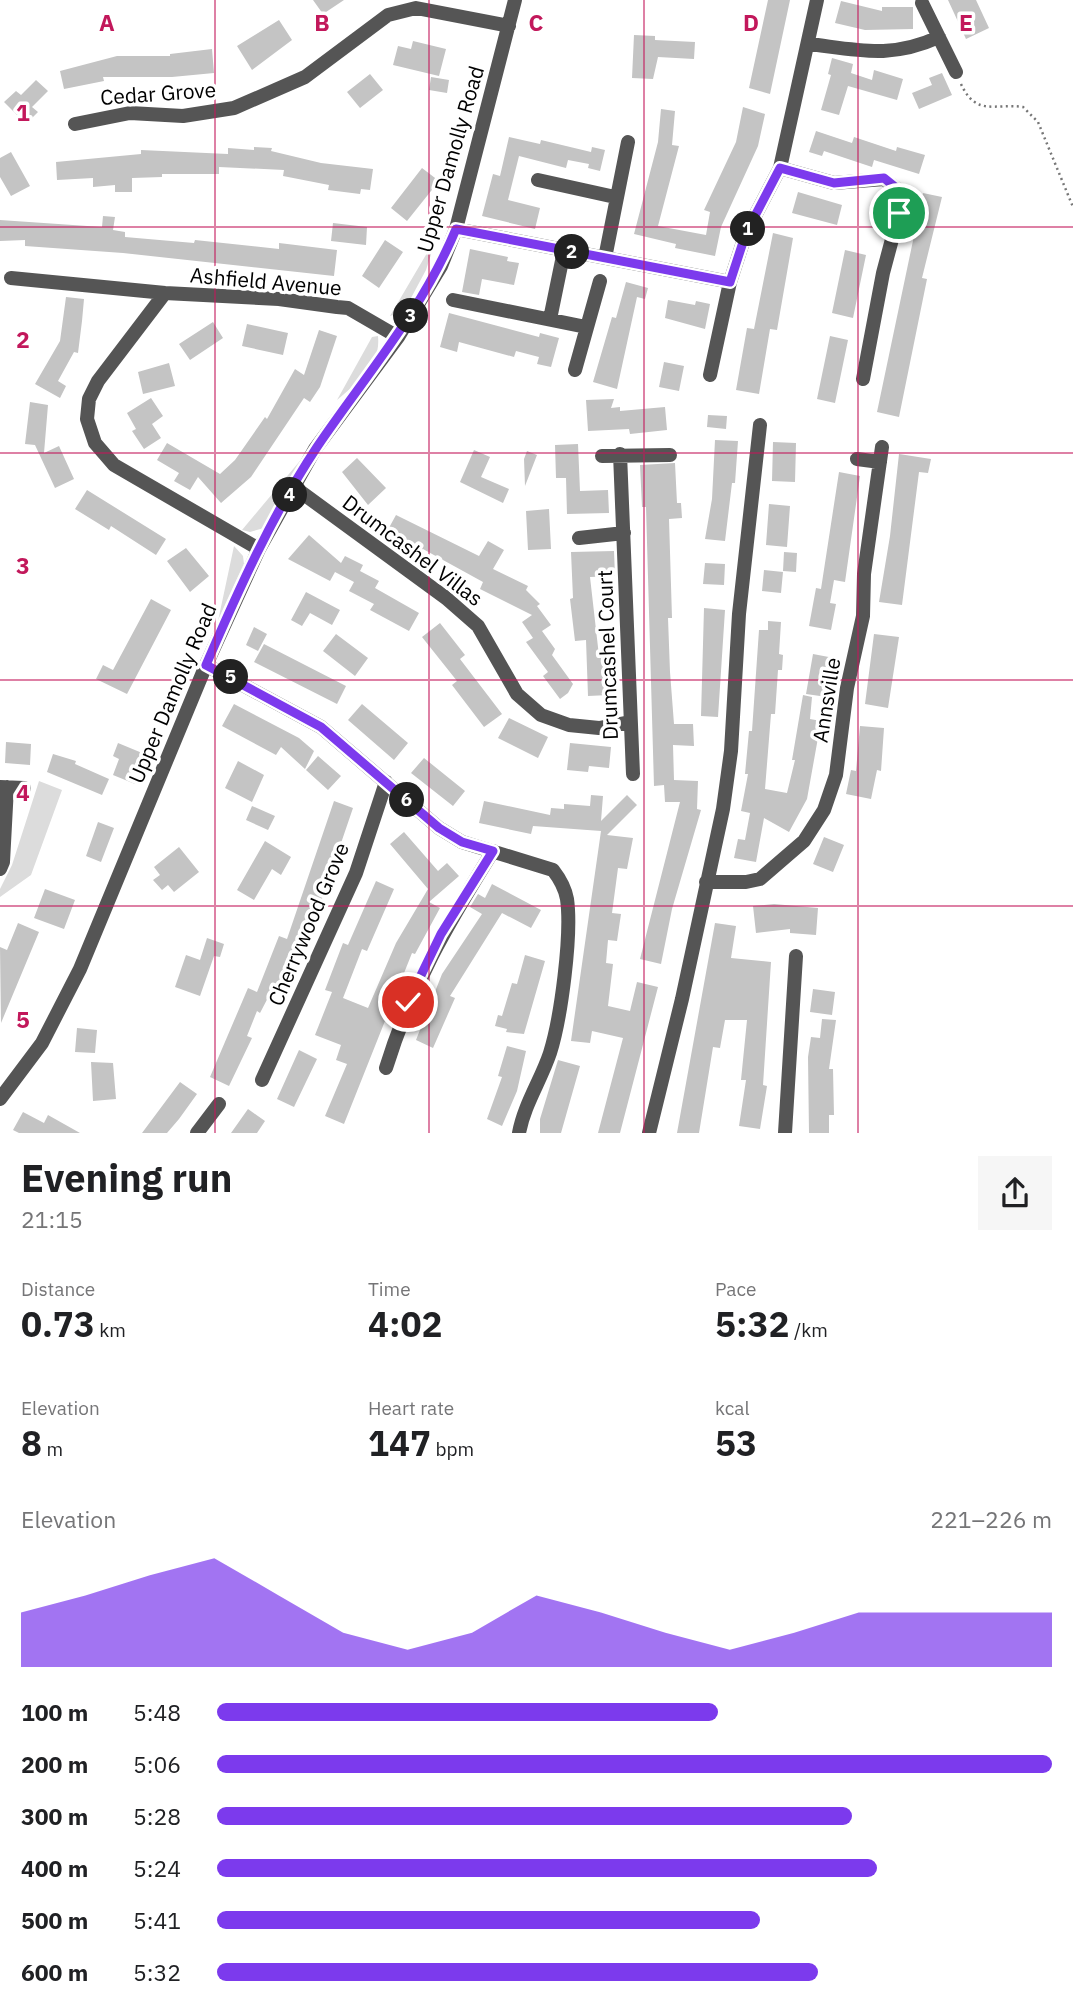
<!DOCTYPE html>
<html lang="en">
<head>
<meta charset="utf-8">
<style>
	body { margin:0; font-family:"IBM Plex Sans",sans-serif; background:#f6f6f6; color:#202124; height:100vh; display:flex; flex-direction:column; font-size:26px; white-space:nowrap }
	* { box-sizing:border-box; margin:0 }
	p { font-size:23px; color:#757577 }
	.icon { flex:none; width:38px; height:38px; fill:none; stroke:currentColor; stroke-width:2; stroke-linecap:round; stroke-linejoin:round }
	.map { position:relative; height:1133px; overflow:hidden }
	.side { display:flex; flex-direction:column; background:#fff; flex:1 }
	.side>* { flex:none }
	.pin { position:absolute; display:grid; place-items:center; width:60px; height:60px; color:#fff; margin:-30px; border:4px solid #fff; border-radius:50%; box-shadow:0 2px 7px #0007 }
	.km { position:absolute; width:35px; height:35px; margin:-18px; border-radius:50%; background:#222; color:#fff; font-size:19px; line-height:35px; text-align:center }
	.round { display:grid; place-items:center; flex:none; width:74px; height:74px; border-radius:0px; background:#f6f6f6 }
	.head { display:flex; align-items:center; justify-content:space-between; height:119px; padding:0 21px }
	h1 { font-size:38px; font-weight:700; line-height:52px }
	.metrics { display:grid; grid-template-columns:repeat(3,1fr); gap:10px; height:119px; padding:7px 21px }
	.metrics div { display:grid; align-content:center }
	.metrics b { font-size:35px; font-weight:700 }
	.metrics small { font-size:19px; font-weight:400 }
	.metrics p { font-size:19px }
	.chart { height:196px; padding:14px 21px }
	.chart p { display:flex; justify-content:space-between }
	.chart svg { width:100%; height:126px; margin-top:7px; fill:#7c3aed; opacity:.7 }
	ul { padding:0 21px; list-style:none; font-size:23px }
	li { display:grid; grid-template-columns:112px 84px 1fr; align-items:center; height:52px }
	li i { height:18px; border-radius:9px; background:#7c3aed }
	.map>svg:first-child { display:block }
</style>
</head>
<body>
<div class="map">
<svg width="1073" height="1133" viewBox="0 0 1073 1133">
	<rect width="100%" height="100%" fill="#fff"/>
	<!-- green -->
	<path fill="#dcdcdc" d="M437,236L426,270L404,311L390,316Z
		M378,336C381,366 358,382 337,400L372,337Z
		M304,456L264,528L250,532L242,530Z
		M234,546L243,556L244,564L218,621Z
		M39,781L62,790L31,875L0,897V889L12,865Z"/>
	<!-- building -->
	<path fill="#c4c4c4" d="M313,0H344L323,14Z
		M768,0H790L770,94L749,88Z
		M948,0H976L989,28L966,39Z
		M841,1L882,11V7H913V29L865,30L835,23Z
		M279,20L292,40L252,70L237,46Z
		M634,35L655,36V40L695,42L694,59L658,57L653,79L632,78Z
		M413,41L446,49L439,76L393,65L398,46L411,49Z
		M212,49L214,73L172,77H103L104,81L64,89L60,71L117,56H170V54Z
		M832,58L853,64L851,73L872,80L874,70L903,79L897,100L848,86L839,115L821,110L831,75L828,74Z
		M942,73L952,95L919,109L912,93L932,85L929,78Z
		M370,74L383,90L360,108L347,92Z
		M431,77L449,80L447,93L429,90Z
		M36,80L48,91L32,107L38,112L26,124L4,102L16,91L21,95Z
		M743,107L765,114L758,146L721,227L715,256L675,248L676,244L634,234L658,142L661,109L675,111L672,145L679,146L658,226L706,235L710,212L704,210L736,142Z
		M816,131L852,143L854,137L896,151L897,147L925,155L919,174L874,160L872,167L824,151L822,156L809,152Z
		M509,137L540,144L541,140L591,152L592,147L605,150L600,171L588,168L589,164L568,160L566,168L519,156L508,200L540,208L535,229L482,216L493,174L500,176Z
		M254,147L272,148L271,151L321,163L373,169L370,190L361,189L360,194L328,190L329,185L283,176L284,170L219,167V174H162V177L132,178V192H115V185L93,187V178L57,180L56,162L141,154V150L228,154V148L254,150Z
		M11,152L30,186L11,196L0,177V158Z
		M422,168L439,181L407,221L391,208Z
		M798,192L842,205L837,225L792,213Z
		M923,193L942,197L922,278L927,279L899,417L877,412Z
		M103,216L115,217L113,230L125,232V237L194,243L195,240L279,249V243L337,250L334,276L123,253L25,246V240L0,241V220L102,227Z
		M333,223L367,227L366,245L331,241Z
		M773,233L793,238L777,330L770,329L759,394L736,390L747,328L754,329Z
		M385,240L403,252L379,288L362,276Z
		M470,249L508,257L507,261L519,263L514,285L482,279L479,295L462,292Z
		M845,250L866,255L853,318L832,313Z
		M626,282L648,288L645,299L637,297L617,389L593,382L612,317L616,318Z
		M66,297L84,299L82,321L78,353L74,352L58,381L66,386L60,398L35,384L60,341Z
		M668,300L695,305L696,301L710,304L705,329L665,318Z
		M449,313L539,337L540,333L559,338L551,367L537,364L539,357L516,351L514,357L459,342L457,352L440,347Z
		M213,322L223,338L190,360L179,344Z
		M247,324L288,333L283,355L242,346Z
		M319,330L337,336L320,387L310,402L304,398L251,477L221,503L198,477L190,490L174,481L179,473L157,460L167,443L220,474L235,460L265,417L267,419L295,369L304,375Z
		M830,336L848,340L835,403L817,399Z
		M664,362L684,366L679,391L659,387Z
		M169,363L175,386L143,394L138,372Z
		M151,398L163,416L152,424L161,438L144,449L132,431L136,429L127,413Z
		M614,399L611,408L620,407V411L665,407L667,430L630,434L629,429L588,431L586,400Z
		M30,402L48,405L44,453L59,446L74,479L55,488L35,445L25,444Z
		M708,415L727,416L726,429L707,427Z
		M715,440L738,441L735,483H732L725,541L705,539L712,499Z
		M773,442L796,443L795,482L772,481Z
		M578,444L580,491L608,490L609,513L567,514L566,478H556L555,445Z
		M474,450L490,457L481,477L509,489L503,503L460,482Z
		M527,451L537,455L525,486L524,459Z
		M899,454L931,459L928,473L919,472L902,605L879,602L890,536Z
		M357,458L386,488L368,505L342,472Z
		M675,463L677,503H681L682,518L669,519L672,618H668L670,672L674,724H693L694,746L673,745L674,780L698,781L697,809L701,810L672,909L661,964L640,959L680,802H665L664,785L654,786L646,507H642L640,465Z
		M839,472L860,476L845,582L834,580L830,603L836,604L831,630L809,626L816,588L821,589Z
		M87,490L166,539L156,555L111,526L109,530L75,509Z
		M769,504L790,506L787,547L766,545Z
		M549,509L551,549L528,550L526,511Z
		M396,515L479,556L488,541L504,550L493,569L528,586L526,590L540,604L537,606L551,625L542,631L555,649L552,655L573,684L568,693L560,699L543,676L548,672L526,642L533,638L522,622L532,615L480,589L483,582L423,549L420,553L385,535Z
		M309,535L341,563L345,556L363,565L360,571L379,581L375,588L419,613L409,631L370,610L374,604L349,591L354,582L335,572L330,581L288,559Z
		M186,548L209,576L190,592L167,561Z
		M614,551L615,576L590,577L599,656H608L609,695L588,696L586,640L575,641L570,599L573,598L571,552Z
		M784,552L797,553L796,572L783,571Z
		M705,563L725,564L724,585L703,584Z
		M764,570L783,572L781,593L762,591Z
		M306,592L340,610L332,625L310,613L302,626L291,620Z
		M151,599L171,610L127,694L96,679L103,665L113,670Z
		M704,608L725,610L718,717L701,716Z
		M768,621L781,622L779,654L783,655L782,670H778L775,714H771L765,789L787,793L795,760H792L803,695L812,697L810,719L821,721L807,799L789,832L764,818L756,862L734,858L738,839L745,840L750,813L741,811L748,774H745L749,731H752L759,630H768Z
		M440,623L465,655L460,659L502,714L484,727L452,685L457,681L422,637Z
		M254,627L267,634L258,651L246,645Z
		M336,634L368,658L355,676L323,651Z
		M874,634L899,637L888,708L865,704Z
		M264,644L346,686L337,704L254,662Z
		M813,654L834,658L827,697L806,694Z
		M234,704L299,738L314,751L305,769L281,747L276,755L222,726Z
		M362,704L408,743L394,760L348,720Z
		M509,718L548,737L538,758L498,738Z
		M860,726L884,728L881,771L877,770L871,799L846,794L851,770L856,771Z
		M6,742L31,744L30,765L5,763Z
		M118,743L147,755L135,784L113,775L119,759L113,756Z
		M570,743L611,747L609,768L589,766L588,772L567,770Z
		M53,754L76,761L75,764L109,779L102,795L47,772Z
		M318,756L341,776L328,790L306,770Z
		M424,758L465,791L453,806L411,773Z
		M238,761L264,775L252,802L225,788Z
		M591,795L603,796L601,821L627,795L637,805L607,835L633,838L627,869L618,868L612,913L621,914L617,941L608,940L606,963L613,964L608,1006L630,1011L637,982L658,987L620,1133H598L623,1038L592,1031L590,1043L571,1041L601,831L533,826L531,834L479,823L484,801L550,815L551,808L564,809V804L590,806Z
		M334,801L353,808L312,928L306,926L279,993L272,990L260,1013L257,1011L247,1036L252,1038L229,1086L210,1077L248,988L257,992L279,936L287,939Z
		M252,806L275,816L268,830L246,820Z
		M98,822L114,828L101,862L86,856Z
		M404,832L438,871L447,863L459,876L429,902L440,908L415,954L412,953L344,1124L325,1116L347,1064L336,1060L341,1045L315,1035L332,992L325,990L343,943L348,945L376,881L394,889L367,951L362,949L343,998L368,1008L396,943L428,889L390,844Z
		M824,837L844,845L833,872L813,864Z
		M265,841L291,857L281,875L272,869L254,900L237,890Z
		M179,847L199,872L174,892L168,885L162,890L153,880L160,875L154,867Z
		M492,884L541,910L531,928L502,913L450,996L455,998L433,1048L416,1040L442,974L482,914L470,907L478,894L485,898Z
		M45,889L75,900L64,929L34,918Z
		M774,904L818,908L816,935L790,933V929L756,933L753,906Z
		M18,923L39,932L1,1023L0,947L7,950Z
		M715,923L736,926L731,958L771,962L763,1085L767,1086L760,1129L739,1126L746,1080H741L747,1020H725L720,1048L713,1047L699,1133H677Z
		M207,938L224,944L220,957L214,956L200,996L175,987L186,955L200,960Z
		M525,955L545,961L524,1034L506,1032L507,1029L495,1026L498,1015L502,1016L512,983L517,984Z
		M813,989L835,992L832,1015L810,1012Z
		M822,1019L836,1020L829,1069H833L834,1115H829V1133H809L808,1057L811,1037L820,1038Z
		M77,1028L97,1030L95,1053L75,1052Z
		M507,1046L526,1051L517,1091L502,1126L487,1119L502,1077L498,1076Z
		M299,1050L317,1059L294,1107L277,1099Z
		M558,1060L580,1066L561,1133H540V1119Z
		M91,1062L113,1063L116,1099L93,1101Z
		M180,1082L197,1094L179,1119L167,1133H142Z
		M248,1109L265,1121L257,1133H231Z
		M23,1112L44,1123L48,1115L80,1133H19L13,1130Z"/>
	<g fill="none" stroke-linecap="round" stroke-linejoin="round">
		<!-- path -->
		<path stroke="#777" stroke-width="2.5" stroke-dasharray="2 3.5" stroke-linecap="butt" d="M961,84C976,117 995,103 1023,107L1038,122L1073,207"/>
		<!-- minor -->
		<path stroke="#555" stroke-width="14" d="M922,3L956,72
			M809,44C859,50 891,59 939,37
			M75,124L130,113L183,116L234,108L305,77L388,15L416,8L509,26
			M780,168L817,0
			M538,180L615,197
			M456,229L730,282
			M605,258L628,142
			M11,278L165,293L279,299L337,307L348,308L398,337
			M165,293L98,381L89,399L87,419L95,443L114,465L259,549
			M453,300L586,327
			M550,319L564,251
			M575,370L600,281
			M710,375L730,282L746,233L780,168L834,183L884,179L900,191L899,213L883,273L863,379
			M620,454L633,774
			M602,456L670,455
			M857,459L880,462
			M294,487L446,598L478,626L517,694L541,715L569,725L599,728L630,722
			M579,538L624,533
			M206,665L321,727L439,828L462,842L553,870C560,879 565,888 567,899C572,935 561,1018 550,1053C541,1080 524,1105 519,1133
			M0,787L24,788
			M0,869L3,862L7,787
			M706,882H746L760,879L804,841L824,810L836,775L847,688L863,616L864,574L882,447
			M386,1068C412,984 447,925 493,851
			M262,1080L356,873L386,782
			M0,1099L42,1043L80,969L206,665L259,549L315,449L398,337L441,266L456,229L515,0
			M197,1133L219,1104
			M649,1133L682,999L723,809L731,751L739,614L760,425
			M785,1133L796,956"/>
	</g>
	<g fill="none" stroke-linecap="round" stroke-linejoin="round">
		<defs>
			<path id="route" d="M408,1002L441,934L493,851L462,842L439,828L321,727L206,665C238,591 272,515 317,447C366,375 422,311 456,229L730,282L746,233L780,168L834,183L884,178L900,191L899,213"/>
		</defs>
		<!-- route casing -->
		<use href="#route" stroke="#fff" stroke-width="14"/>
		<!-- route -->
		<use href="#route" stroke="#7c3aed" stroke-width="9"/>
	</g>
	<!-- grid -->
	<path fill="none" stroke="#c2185b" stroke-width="2" stroke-opacity="0.55" d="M215,0V1133M429,0V1133M644,0V1133M858,0V1133M0,227H1073M0,453H1073M0,680H1073M0,906H1073"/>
	<g text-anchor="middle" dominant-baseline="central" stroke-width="7" stroke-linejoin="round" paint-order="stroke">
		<!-- street labels -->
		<g font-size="21" fill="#000" stroke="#fff">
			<text transform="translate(158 93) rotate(-4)">Cedar Grove</text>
			<text transform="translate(450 159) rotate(-74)">Upper Damolly Road</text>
			<text transform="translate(266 281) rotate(5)">Ashfield Avenue</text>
			<text transform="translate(413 550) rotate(37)">Drumcashel Villas</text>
			<text transform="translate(607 655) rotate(-92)">Drumcashel Court</text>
			<text transform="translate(172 693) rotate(-67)">Upper Damolly Road</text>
			<text transform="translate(826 700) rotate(-81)">Annsville</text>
			<text transform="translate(308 924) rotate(-67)">Cherrywood Grove</text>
		</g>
	</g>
	<g font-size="23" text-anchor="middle" font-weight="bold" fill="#c2185b" stroke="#fff" stroke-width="7" stroke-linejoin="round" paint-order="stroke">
		<text x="107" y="31">A</text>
		<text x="322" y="31">B</text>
		<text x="536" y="31">C</text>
		<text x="751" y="31">D</text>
		<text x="966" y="31">E</text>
		<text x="23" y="121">1</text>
		<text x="23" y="348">2</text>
		<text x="23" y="574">3</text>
		<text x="23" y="801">4</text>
		<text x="23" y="1028">5</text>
	</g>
</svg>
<div class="pin" style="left:899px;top:213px;background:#1e9e55"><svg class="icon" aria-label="arrive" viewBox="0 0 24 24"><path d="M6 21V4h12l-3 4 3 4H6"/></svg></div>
<div class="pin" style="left:408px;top:1002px;background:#d93025"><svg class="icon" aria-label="check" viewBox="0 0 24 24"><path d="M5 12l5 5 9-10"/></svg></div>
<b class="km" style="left:748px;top:229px">1</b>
<b class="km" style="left:572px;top:252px">2</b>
<b class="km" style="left:411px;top:316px">3</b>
<b class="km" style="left:290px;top:495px">4</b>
<b class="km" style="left:231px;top:677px">5</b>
<b class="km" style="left:407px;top:800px">6</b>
</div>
<section class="side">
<div class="head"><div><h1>Evening run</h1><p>21:15</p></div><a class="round"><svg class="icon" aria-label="share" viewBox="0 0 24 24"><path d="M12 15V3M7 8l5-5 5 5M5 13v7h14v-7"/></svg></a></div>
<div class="metrics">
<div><p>Distance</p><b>0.73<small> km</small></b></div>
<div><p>Time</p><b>4:02</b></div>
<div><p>Pace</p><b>5:32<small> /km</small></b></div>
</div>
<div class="metrics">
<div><p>Elevation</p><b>8<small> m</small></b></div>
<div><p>Heart rate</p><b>147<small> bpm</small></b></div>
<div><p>kcal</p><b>53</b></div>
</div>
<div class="chart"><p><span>Elevation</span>221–226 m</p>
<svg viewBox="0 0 160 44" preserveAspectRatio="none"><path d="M0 44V25L10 19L20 12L30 6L40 19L50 32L60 38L70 32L80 19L90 25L100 32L110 38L120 32L130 25L140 25L150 25L160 25V44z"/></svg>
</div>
<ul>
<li><b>100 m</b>5:48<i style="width:60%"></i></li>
<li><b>200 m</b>5:06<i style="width:100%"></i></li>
<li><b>300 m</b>5:28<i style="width:76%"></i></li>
<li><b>400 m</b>5:24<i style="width:79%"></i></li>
<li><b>500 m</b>5:41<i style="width:65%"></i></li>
<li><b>600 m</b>5:32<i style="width:72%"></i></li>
</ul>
</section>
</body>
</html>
